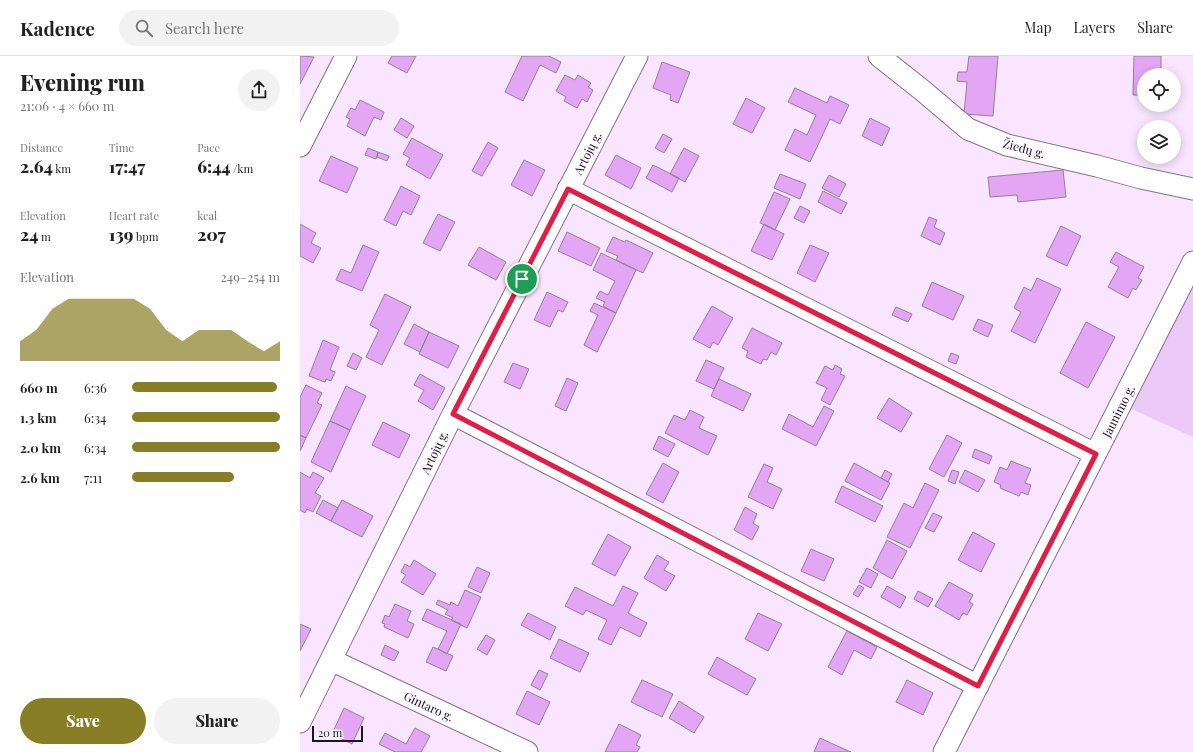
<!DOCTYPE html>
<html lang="en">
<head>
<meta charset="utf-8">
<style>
	body { margin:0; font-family:"Playfair Display",serif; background:#f2f2f2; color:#222; height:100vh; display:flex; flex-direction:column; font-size:15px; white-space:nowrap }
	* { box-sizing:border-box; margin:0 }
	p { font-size:13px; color:#767676 }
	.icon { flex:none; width:22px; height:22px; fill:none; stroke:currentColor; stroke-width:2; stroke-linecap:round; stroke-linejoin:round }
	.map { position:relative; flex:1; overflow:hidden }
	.panel { display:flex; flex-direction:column; background:#fff; width:300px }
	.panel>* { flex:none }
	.controls { position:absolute; left:837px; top:12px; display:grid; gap:8px }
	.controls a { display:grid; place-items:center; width:44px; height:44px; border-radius:50%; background:#fff; box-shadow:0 2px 10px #0003; font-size:20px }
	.scale { position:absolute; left:12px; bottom:10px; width:51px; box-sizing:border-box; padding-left:4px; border:2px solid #1b141d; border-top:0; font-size:11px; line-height:14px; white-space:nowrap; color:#1b141d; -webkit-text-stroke:3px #fdf8fe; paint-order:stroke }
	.pin { position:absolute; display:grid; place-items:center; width:34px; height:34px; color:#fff; margin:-17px; border:2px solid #fff; border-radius:50%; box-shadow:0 1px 4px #0007 }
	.round { display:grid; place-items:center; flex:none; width:42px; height:42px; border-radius:21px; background:#f2f2f2 }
	.summary { display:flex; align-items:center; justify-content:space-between; height:68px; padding:0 20px }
	h1 { font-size:22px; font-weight:800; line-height:30px }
	.figures { display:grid; grid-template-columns:repeat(3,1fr); gap:6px; height:68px; padding:4px 20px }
	.figures div { display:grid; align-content:center }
	.figures b { font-size:17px; font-weight:800 }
	.figures small { font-size:11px; font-weight:400 }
	.figures p { font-size:11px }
	.chart { height:112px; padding:8px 20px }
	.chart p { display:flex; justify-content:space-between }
	.chart svg { width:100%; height:72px; margin-top:4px; fill:#887e25; opacity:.7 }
	.cta { display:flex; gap:8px; margin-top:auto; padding:8px 20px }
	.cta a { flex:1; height:46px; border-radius:24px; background:#887e25; color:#fff; font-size:16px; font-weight:800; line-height:46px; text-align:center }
	.cta a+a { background:#f2f2f2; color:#222 }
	ul { padding:0 20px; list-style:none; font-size:13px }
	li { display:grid; grid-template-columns:64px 48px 1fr; align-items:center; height:30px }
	li i { height:10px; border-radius:5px; background:#887e25 }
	header { display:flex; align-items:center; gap:24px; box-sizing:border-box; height:56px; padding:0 20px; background:#fff; border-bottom:1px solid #e0e0e0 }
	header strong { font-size:19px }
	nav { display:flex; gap:22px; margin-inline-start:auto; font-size:14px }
	.search { width:280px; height:36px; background:#f2f2f2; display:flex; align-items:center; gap:10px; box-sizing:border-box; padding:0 14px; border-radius:22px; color:#767676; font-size:15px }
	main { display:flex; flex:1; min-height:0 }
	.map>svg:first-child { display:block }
</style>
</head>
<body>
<header>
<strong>Kadence</strong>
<div class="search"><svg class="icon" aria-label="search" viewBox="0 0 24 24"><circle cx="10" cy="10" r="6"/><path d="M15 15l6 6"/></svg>Search here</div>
<nav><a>Map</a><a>Layers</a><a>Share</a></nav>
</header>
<main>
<section class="panel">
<div class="summary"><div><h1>Evening run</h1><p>21:06 · 4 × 660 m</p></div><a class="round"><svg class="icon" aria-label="share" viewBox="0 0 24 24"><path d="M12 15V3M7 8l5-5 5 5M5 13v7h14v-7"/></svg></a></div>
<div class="figures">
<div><p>Distance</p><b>2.64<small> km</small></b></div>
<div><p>Time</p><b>17:47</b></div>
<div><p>Pace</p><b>6:44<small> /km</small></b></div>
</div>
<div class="figures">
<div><p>Elevation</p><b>24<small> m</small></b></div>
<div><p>Heart rate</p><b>139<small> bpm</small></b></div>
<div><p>kcal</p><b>207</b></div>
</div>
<div class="chart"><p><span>Elevation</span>249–254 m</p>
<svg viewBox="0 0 160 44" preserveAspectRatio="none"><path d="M0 44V32L10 25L20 12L30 6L40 6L50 6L60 6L70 6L80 12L90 25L100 32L110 25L120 25L130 25L140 32L150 38L160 32V44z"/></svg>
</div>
<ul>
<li><b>660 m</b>6:36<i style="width:98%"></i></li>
<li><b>1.3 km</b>6:34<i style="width:100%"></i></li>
<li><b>2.0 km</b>6:34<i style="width:100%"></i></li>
<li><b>2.6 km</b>7:11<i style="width:69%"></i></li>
</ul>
<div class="cta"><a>Save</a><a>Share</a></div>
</section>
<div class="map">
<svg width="893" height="696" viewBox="0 0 893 696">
	<rect width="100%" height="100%" fill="#f9e5ff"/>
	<!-- green -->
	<path fill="#edc9f7" d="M893,231V381L827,351Z"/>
	<!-- building -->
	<path fill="#e3a6f4" stroke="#938098" d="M0,0L14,1L0,28Z
		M92,0H116L107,17L88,7Z
		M222,0H249L261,6L256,17L240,9L223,45L205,36Z
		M669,0H698L693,60L664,58L667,26L657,25L658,16H667Z
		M834,0H861V19H844V39H833Z
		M362,6L390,16L378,47L370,44L371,39L353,32Z
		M265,19L275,24L278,19L291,27L288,31L293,34L287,46L282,43L277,52L264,45L266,41L256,35Z
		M495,32L527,47L530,40L549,49L540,68L530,63L510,106L485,94L495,73L507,79L516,59L488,46Z
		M446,42L465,52L452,77L433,68Z
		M60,44L84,56L81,64L74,61L65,80L47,70L50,63L46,61L51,52L55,54Z
		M101,62L114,70L107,82L94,74Z
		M570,62L590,72L582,90L562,80Z
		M363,78L372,83L364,97L355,92Z
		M112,82L143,99L130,123L106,109L110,102L103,98Z
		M188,86L198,92L182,120L172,115Z
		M68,92L78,96L76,103L65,99Z
		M384,92L399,100L385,126L370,118Z
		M78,96L89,100L87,105L77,101Z
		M316,99L341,112L331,133L305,119Z
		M31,100L58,112L47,137L19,125Z
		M224,104L245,114L232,140L211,129Z
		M353,109L379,122L372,136L346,122Z
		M763,114L766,141L718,146L717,139L690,141L688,121Z
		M480,118L506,128L500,143L474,132Z
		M529,119L546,128L539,141L522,132Z
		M101,130L120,140L111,159L103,155L96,170L84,164Z
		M523,135L547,147L541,158L518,146Z
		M474,136L490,143L475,174L460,167Z
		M500,150L510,155L504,167L494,162Z
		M138,158L155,166L140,195L123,187Z
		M629,161L637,164L634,171L645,177L640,189L621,180Z
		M0,168L16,177L11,187L21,192L13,207L0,200Z
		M464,168L484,178L472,204L451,195Z
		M761,170L781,180L767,210L746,200Z
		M267,176L300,192L291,210L258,195Z
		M313,181L325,186L326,184L353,197L343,217L316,204L318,200L306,195Z
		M63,189L79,196L62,235L36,224L41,213L51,217Z
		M510,189L529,197L515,226L497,217Z
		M179,191L206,206L196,224L168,209Z
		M816,196L844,211L838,222L842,224L836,234L833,232L828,242L808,231L819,211L810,206Z
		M301,197L336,214L316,257L303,250L305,246L296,242L300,235L308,239L315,225L293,214Z
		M737,222L761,233L735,287L711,275L721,256L714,252L724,231L731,235Z
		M632,226L664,240L653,264L622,250Z
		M247,236L268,246L263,256L258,254L250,271L234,264Z
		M85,238L111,251L82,309L66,301L79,274L70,269Z
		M294,247L316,257L297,296L284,289L298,259L290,255Z
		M412,250L433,262L418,289L413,286L410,292L393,283Z
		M596,251L612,258L608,266L592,259Z
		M678,263L693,269L688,281L673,274Z
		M786,266L815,281L788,332L760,317Z
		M114,268L129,276L120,296L104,288Z
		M452,272L482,287L476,299L471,296L467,304L463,303L461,308L446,301L448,295L442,292Z
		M129,276L159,290L148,312L119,298Z
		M23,284L39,291L30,314L35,316L31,325L26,323L25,326L9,320Z
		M53,297L62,302L56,314L47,310Z
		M651,297L659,300L656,308L648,305Z
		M406,304L424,312L414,333L396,325Z
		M213,307L229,313L220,333L204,326Z
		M535,309L542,313L540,318L545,320L530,349L521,344L527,332L516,327L525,310L533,314Z
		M120,318L145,332L133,354L118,345L124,334L114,329Z
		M267,322L278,327L266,355L255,350Z
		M419,323L451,338L443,355L411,340Z
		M6,329L22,337L17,347L22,349L6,382L0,379V341Z
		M46,330L66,340L50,374L30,365Z
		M589,342L612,357L601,376L577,362Z
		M524,350L534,355L516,390L482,373L489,358L513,371Z
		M390,354L404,361L399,372L417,380L408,399L365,377L374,359L385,364Z
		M30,365L50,374L31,416L11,406Z
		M83,366L110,379L99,402L72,389Z
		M0,379L6,382L0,395Z
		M647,379L662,387L644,421L629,413Z
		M359,380L375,388L368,401L353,393Z
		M675,393L692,400L689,408L672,401Z
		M711,405L731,413L725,427L731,429L728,439L721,436L719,440L700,432L701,429L694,426L700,411L707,414Z
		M363,407L379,416L363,447L346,438Z
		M554,407L590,427L581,444L545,425Z
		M464,408L473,412L467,426L482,433L473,453L448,441Z
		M585,414L592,418L588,426L581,422Z
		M652,414L659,416L655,428L648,425Z
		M665,414L685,424L678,436L659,426Z
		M0,416L10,422L13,416L24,422L15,437L21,440L13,456L7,453L5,457L0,454Z
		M625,427L639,434L610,492L587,481L604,447L613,452Z
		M542,430L583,450L575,466L535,446Z
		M23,444L38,452L31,465L16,457Z
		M42,444L73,460L62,481L31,465Z
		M445,451L457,458L453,467L459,471L452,484L434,474Z
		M633,457L642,461L634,476L625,472Z
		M673,476L695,488L681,516L658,504Z
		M308,478L331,491L315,520L292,508Z
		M587,484L607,495L592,523L573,512Z
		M511,493L534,503L524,525L501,515Z
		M357,499L369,506L364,514L375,520L366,535L344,522Z
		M114,504L136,518L123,539L101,526L106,519L101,516L105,508L110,511Z
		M177,511L190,517L181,537L168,531Z
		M567,512L578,518L571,532L559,526Z
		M649,526L673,539L669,546L673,548L667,559L663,557L659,564L635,550Z
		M559,529L564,532L558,541L553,538Z
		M323,530L338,537L328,557L347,567L340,581L320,571L311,589L298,583L307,564L286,554L283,559L265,550L275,531L313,550Z
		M587,530L606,541L600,552L581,541Z
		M165,534L181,541L167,572L151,564L153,562L145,558L148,554L136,548L138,544L150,549L151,546L158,550Z
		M618,535L633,543L628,551L614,543Z
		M95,548L111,555L107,565L114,568L108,582L84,571L85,568L82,567L85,559L89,561Z
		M127,553L161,568L147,598L138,593L147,575L122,564Z
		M228,557L256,571L250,584L221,569Z
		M458,557L482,568L468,595L445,583Z
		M0,568L11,573L0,595Z
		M547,575L577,591L571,603L554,594L542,619L528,611Z
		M186,579L195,584L187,599L177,593Z
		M259,583L289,597L280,616L250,602Z
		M85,589L99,596L94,605L81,599Z
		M133,591L153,600L146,615L126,606Z
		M417,601L456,623L447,639L408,618Z
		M239,614L248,618L240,634L231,629Z
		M342,624L373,638L362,661L331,646Z
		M607,624L633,637L623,659L596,646Z
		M227,635L250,646L239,669L216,658Z
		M379,645L404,661L394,677L369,662Z
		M44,652L64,662L52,688L32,678Z
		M319,668L341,679L336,689L340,691L337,696H305Z
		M115,672L130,680L121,696H95L79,688L85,677L106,688Z
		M520,682L535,689L551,696H514Z"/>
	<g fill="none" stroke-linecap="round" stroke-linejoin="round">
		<defs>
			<path id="street" d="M579,0L622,34L668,73L707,89L797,110L841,122L893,133
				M0,90L46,0
				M268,133L795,398
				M153,358L678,630
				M31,604L227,696
				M0,666L153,358L337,0
				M644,696L893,206"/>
		</defs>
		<!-- street casing -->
		<use href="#street" stroke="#85738a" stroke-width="23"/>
		<!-- street -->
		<use href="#street" stroke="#fff" stroke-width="21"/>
	</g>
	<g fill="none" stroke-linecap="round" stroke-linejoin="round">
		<defs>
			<path id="route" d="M268,133L796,398L678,630L153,358Z"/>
		</defs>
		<!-- route casing -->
		<use href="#route" stroke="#fff" stroke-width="8"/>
		<!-- route -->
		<use href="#route" stroke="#e11d48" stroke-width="5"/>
	</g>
	<g text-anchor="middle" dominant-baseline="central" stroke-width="3.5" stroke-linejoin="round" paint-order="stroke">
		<!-- street labels -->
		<g font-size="12" fill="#1b141d" stroke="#fdf8fe">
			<text transform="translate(724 92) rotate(15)">Žiedų g.</text>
			<text transform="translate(287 97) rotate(-63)">Artojų g.</text>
			<text transform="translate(818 355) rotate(-63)">Jaunimo g.</text>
			<text transform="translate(134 396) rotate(-64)">Artojų g.</text>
			<text transform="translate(129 650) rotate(25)">Gintaro g.</text>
		</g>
	</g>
</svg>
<div class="controls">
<a><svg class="icon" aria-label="locate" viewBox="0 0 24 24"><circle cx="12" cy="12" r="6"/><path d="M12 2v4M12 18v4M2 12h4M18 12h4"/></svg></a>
<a><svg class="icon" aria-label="layers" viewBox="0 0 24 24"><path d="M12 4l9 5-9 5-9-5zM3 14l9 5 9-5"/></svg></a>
</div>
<div class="scale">20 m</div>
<div class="pin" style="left:222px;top:223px;background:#1e9e55"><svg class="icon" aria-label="arrive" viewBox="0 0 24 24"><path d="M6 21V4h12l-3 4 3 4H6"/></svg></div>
</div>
</main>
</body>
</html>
